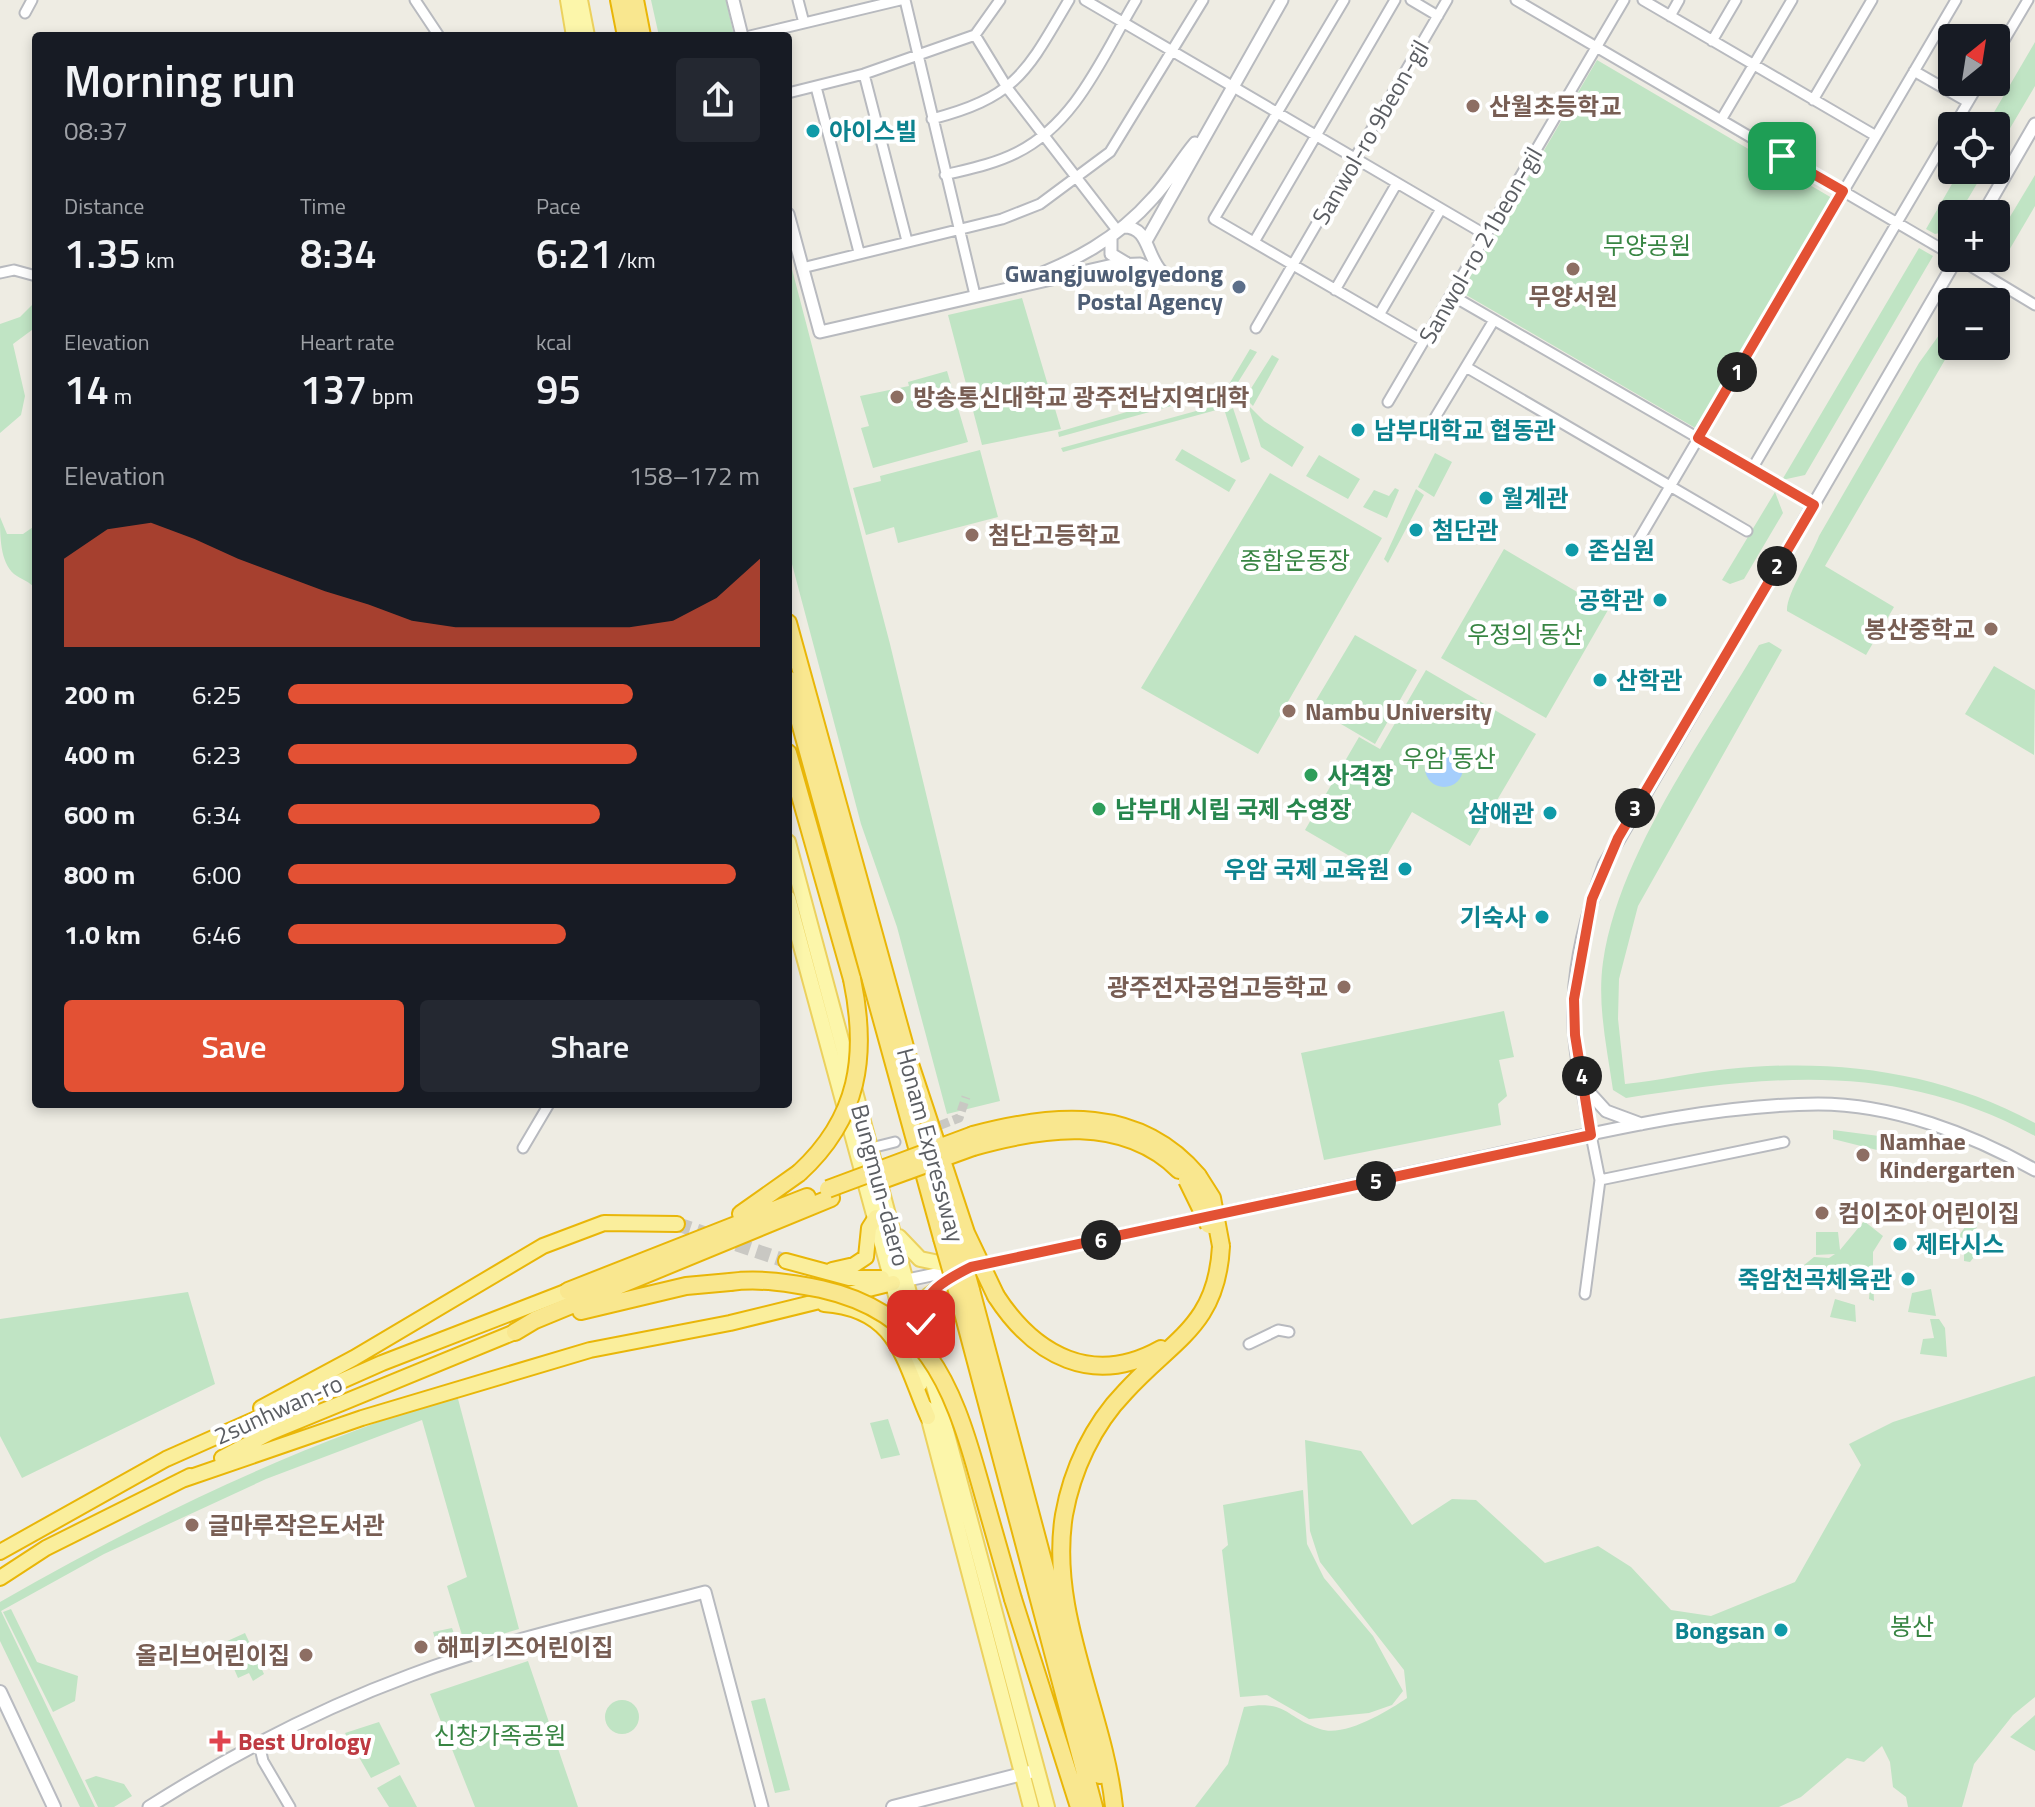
<!DOCTYPE html>
<html lang="en">
<head>
<meta charset="utf-8">
<style>
	body { margin:0; font-family:"Titillium Web","Noto Sans KR",sans-serif; background:#242831; color:#f1f3f6; height:100vh; display:flex; flex-direction:column; font-size:30px; white-space:nowrap }
	* { box-sizing:border-box; margin:0 }
	p { font-size:26px; color:#9ea1a6 }
	.icon { flex:none; width:44px; height:44px; fill:none; stroke:currentColor; stroke-width:2; stroke-linecap:round; stroke-linejoin:round }
	.map { position:relative; flex:1; overflow:hidden }
	.sheet { position:absolute; left:32px; top:32px; width:760px; height:1076px; display:flex; flex-direction:column; background:#171b24; border-radius:8px; box-shadow:0 4px 12px #0003 }
	.sheet>* { flex:none }
	.needle { width:52px; rotate:30deg }
	.controls { position:absolute; left:1938px; top:24px; display:grid; gap:16px }
	.controls a { display:grid; place-items:center; width:72px; height:72px; border-radius:8px; background:#171b24; box-shadow:0 4px 12px #0003; font-size:40px }
	.pin { position:absolute; display:grid; place-items:center; width:68px; height:68px; color:#fff; margin:-34px; border-radius:16px; box-shadow:0 4px 12px #0006 }
	.km { position:absolute; width:40px; height:40px; margin:-20px; border-radius:50%; background:#222; color:#fff; font-size:22px; line-height:40px; text-align:center }
	.round { display:grid; place-items:center; flex:none; width:84px; height:84px; border-radius:8px; background:#242831 }
	.head { display:flex; align-items:center; justify-content:space-between; height:136px; padding:0 32px }
	h1 { font-size:44px; font-weight:600; line-height:60px }
	.metrics { display:grid; grid-template-columns:repeat(3,1fr); gap:12px; height:136px; padding:8px 32px }
	.metrics div { display:grid; align-content:center }
	.metrics b { font-size:40px; font-weight:600 }
	.metrics small { font-size:22px; font-weight:400 }
	.metrics p { font-size:22px }
	.chart { height:224px; padding:16px 32px }
	.chart p { display:flex; justify-content:space-between }
	.chart svg { width:100%; height:144px; margin-top:8px; fill:#e35134; opacity:.7 }
	.cta { display:flex; gap:16px; margin-top:auto; padding:16px 32px }
	.cta a { flex:1; height:92px; border-radius:8px; background:#e35134; color:#fff; font-size:32px; font-weight:600; line-height:92px; text-align:center }
	.cta a+a { background:#242831; color:#f1f3f6 }
	ul { padding:0 32px; list-style:none; font-size:26px }
	li { display:grid; grid-template-columns:128px 96px 1fr; align-items:center; height:60px }
	li i { height:20px; border-radius:10px; background:#e35134 }
	.map>svg:first-child { display:block }
</style>
</head>
<body>
<div class="map">
<svg width="2035" height="1807" viewBox="0 0 2035 1807">
	<rect width="100%" height="100%" fill="#eeece3"/>
	<!-- green -->
	<path fill="#c0e4c4" d="M651,0H726L734,36H659Z
		M2035,42V86L1996,152V126H1986Z
		M1597,60L1832,198L1697,429L1461,292Z
		M1960,170H1985L1959,214H1952L1949,231L1935,234L1926,229Z
		M2035,175V206L2001,264L1991,258H1996V240Z
		M1919,248L1933,256L1805,475L1782,480Z
		M788,254L890,644L1000,1101L947,1114L897,927L861,824L788,549Z
		M1022,298L1061,429L982,445L948,315Z
		M36,301V327L13,344L25,396L21,415L0,433V324L20,317Z
		M1952,317L1953,346L1825,566L1894,607L1866,655L1787,611C1786,594 1812,555 1819,536L1919,363Z
		M1250,349L1257,352L1235,387L1225,391Z
		M1272,355L1279,359L1253,406L1245,398Z
		M947,371L968,442L873,468L861,428L869,426L860,396L909,386L908,382Z
		M1226,383L1222,392L1059,437L1058,432Z
		M1229,402L1231,406L1063,452L1061,448Z
		M1248,405L1264,421L1304,447L1292,467L1261,447Z
		M1233,408L1250,459L1241,463L1225,412Z
		M1182,449L1236,480L1229,492L1175,460Z
		M980,450L998,517L898,543L894,527L866,535L853,488L881,481L880,476Z
		M1435,453L1452,462L1434,497L1418,487Z
		M1319,455L1360,479L1348,499L1306,476Z
		M1270,473L1382,538L1258,754L1141,688Z
		M1395,488L1399,490L1387,518L1363,507L1374,490L1389,496Z
		M1416,489L1424,495L1388,563L1384,559Z
		M1775,492L1783,513L1744,579L1730,584L1722,580Z
		M0,517L7,534H23L36,525V589C29,581 22,580 14,574C0,562 0,535 0,517Z
		M1504,549L1608,610L1546,718L1441,658Z
		M1355,635L1417,670L1375,744L1312,707Z
		M1769,642L1782,650L1638,906L1619,979L1618,1019L1625,1084C1659,1081 1694,1072 1728,1069C1835,1058 1939,1071 2035,1123V1136C1898,1061 1773,1075 1626,1098L1613,1090C1607,1048 1597,1005 1603,962C1619,853 1703,741 1759,645Z
		M1994,666L2035,690L2034,755L1965,714Z
		M1426,670L1536,734L1470,846L1412,812L1377,872L1305,830L1359,737L1380,749Z
		M1504,1011L1514,1057L1499,1060L1507,1096L1498,1104L1501,1125L1324,1160L1301,1053Z
		M1833,1130L1879,1136L1877,1150L1833,1139Z
		M1972,1217L1979,1220L1973,1239L1978,1252L1970,1262L1964,1261V1247L1958,1237Z
		M1864,1221L1883,1236L1873,1252V1276L1859,1273L1850,1262L1859,1276L1873,1280L1874,1301L1869,1299L1870,1286C1841,1292 1820,1289 1798,1270L1814,1257L1829,1258L1835,1254L1816,1255V1232H1838L1840,1250Z
		M1931,1289L1936,1316L1908,1312L1912,1293Z
		M188,1292L215,1384L22,1478L0,1436V1319Z
		M1835,1299L1855,1305L1856,1322L1830,1317Z
		M1930,1319H1939L1945,1328L1947,1357L1920,1354L1923,1339L1934,1338Z
		M2035,1376V1697L2013,1715L1974,1764L1962,1807H1908L1906,1797L1893,1787L1890,1762L1882,1746L1864,1762L1847,1758L1801,1797L1779,1807H1195L1228,1764L1244,1707C1288,1700 1283,1716 1320,1729C1344,1738 1388,1711 1407,1698L1404,1670L1320,1562L1310,1531L1305,1440L1361,1451L1412,1525L1452,1499L1476,1500L1545,1563L1598,1546L1631,1567L1671,1610L1711,1616L1795,1582L1861,1465L1849,1444L1893,1422Z
		M457,1395L519,1629L465,1645L447,1586L467,1577L422,1420L266,1479L104,1554L1,1611L95,1807H80L0,1641V1602C146,1518 296,1446 457,1395Z
		M888,1419L900,1455L881,1459L870,1423Z
		M1303,1490L1307,1544L1324,1578L1373,1636L1403,1691L1392,1705L1369,1713L1309,1719L1267,1695L1240,1697L1222,1550L1228,1545L1223,1505Z
		M11,1609L37,1662L78,1676L75,1701L53,1712L3,1612Z
		M452,1628L457,1642L438,1649L433,1632Z
		M245,1633L264,1674L253,1681L249,1673L238,1678L223,1643Z
		M528,1661L578,1807H475L430,1694Z
		M765,1698L790,1790L775,1793L751,1701Z
		M605 1717a17 17 0 1 1 34 0a17 17 0 1 1-34 0Z
		M2035,1715V1751L2010,1737Z
		M379,1722L400,1764L371,1778L345,1733Z
		M400,1775L417,1807H389L377,1788Z
		M96,1776L124,1784L132,1796L114,1807H98L85,1780Z"/>
	<!-- water -->
	<path fill="#a5cefc" d="M1425 768a19 19 0 1 1 38 0a19 19 0 1 1-38 0Z"/>
	<g fill="none" stroke-linecap="round" stroke-linejoin="round">
		<!-- minor-tunnel -->
		<path stroke="#c9c8c3" stroke-width="9" stroke-dasharray="9 4.5" stroke-linecap="butt" d="M928,1130L959,1118L966,1097"/>
		<!-- trunk-tunnel -->
		<path stroke="#c9c8c3" stroke-width="14" stroke-dasharray="14 7" stroke-linecap="butt" d="M677,1224L786,1261"/>
		<defs>
			<path id="minor" d="M415,0L439,36
				M798,0L804,23
				M905,0L975,295
				M1085,0L1486,235
				M1344,0L1214,219L1424,341
				M1411,0L1438,16
				M1516,0L1952,255
				M1643,0L1876,136
				M25,13L32,0
				M1670,16L1679,0
				M975,35L1008,89L1117,230
				M750,36L900,0
				M1712,41L1736,0
				M1996,54L2028,0
				M1914,71L1968,102
				M864,74L907,241
				M816,87L859,252
				M788,93L864,74L975,35L1000,0
				M1813,100L1872,0
				M932,119C1017,97 1027,71 1069,0
				M1721,120L1792,0
				M1954,126L1980,82
				M945,175C969,169 994,164 1016,153C1077,123 1103,55 1136,0
				M1254,242L1395,0
				M1957,258L2035,305
				M802,268L1002,219L1040,204L1110,152L1203,0
				M0,273L14,270L36,276
				M1335,290L1397,183
				M1451,295L1814,505
				M1379,315L1441,209
				M1256,328L1447,0
				M1466,367L1747,531
				M1388,402L1624,0
				M1430,426L1494,320
				M1752,469L1952,129
				M1635,546L1956,0
				M523,1148L549,1104
				M871,1148L895,1142
				M1600,1180L1784,1142
				M1585,1294L1600,1180L1591,1135
				M1249,1344L1278,1330L1289,1332
				M259,1744L263,1761L290,1807"/>
			<path id="tertiary" d="M733,0L742,36
				M788,214L820,332L1113,265L1140,264L1165,276
				M1983,214L2035,124
				M1124,227C1149,227 1146,255 1161,271
				M1111,237V254L1126,263
				M1146,241L1282,0
				M1022,281C1074,262 1117,239 1153,198C1169,181 1180,161 1195,143
				M1587,1090L1606,1111L1641,1124
				M1591,1135C1584,1091 1571,1044 1574,999C1576,954 1589,907 1604,865L1957,258
				M976,1266C1140,1232 1303,1196 1466,1161C1581,1137 1700,1105 1818,1104C1893,1104 1971,1134 2035,1170
				M898,1282L955,1270
				M149,1807C231,1755 319,1709 411,1675C506,1639 607,1618 705,1592L762,1807"/>
			<path id="secondary" d="M0,1692L54,1807
				M893,1807L1030,1772"/>
			<path id="primary" d="M568,0L574,36
				M580,0L587,36
				M788,842L1047,1807
				M788,898L920,1384
				M899,1237L920,1259L959,1267
				M921,1323L928,1296L962,1271
				M926,1408L1031,1807"/>
			<path id="trunk" d="M786,1261L849,1278H882
				M832,1270L854,1265L866,1257L869,1228L876,1217
				M824,1304C898,1309 903,1360 928,1417
				M261,1408L354,1358L543,1246L604,1223L677,1224
				M222,1458L269,1433L515,1332
				M182,1480L362,1418L590,1350L730,1323L893,1283
				M0,1552L166,1459L382,1363L568,1291
				M0,1578L46,1548L190,1476"/>
			<path id="motorway" d="M619,0L626,36
				M635,0L642,36
				M788,623L913,1076
				M788,679L942,1238
				M788,753L852,979
				M973,1135C1055,1113 1139,1106 1198,1176
				M973,1147C1041,1128 1122,1114 1179,1170
				M938,1168L956,1236
				M741,1214L799,1173
				M971,1290L1100,1775
				M568,1291L807,1197
				M958,1294L1094,1807
				M996,1296C1035,1356 1093,1387 1161,1349
				M581,1311L686,1286L730,1282
				M515,1332L535,1320L831,1198
				M1013,1599L1079,1807
				M1114,1807C1104,1711 1048,1614 1064,1515C1072,1470 1093,1425 1125,1392C1173,1339 1217,1326 1221,1246"/>
		</defs>
		<!-- minor casing -->
		<use href="#minor" stroke="#b8babf" stroke-width="13"/>
		<!-- tertiary casing -->
		<use href="#tertiary" stroke="#b8babf" stroke-width="15"/>
		<!-- secondary casing -->
		<use href="#secondary" stroke="#b9bbc1" stroke-width="16"/>
		<!-- primary casing -->
		<use href="#primary" stroke="#ecd15e" stroke-width="18"/>
		<!-- trunk casing -->
		<use href="#trunk" stroke="#e9b608" stroke-width="18"/>
		<!-- motorway casing -->
		<use href="#motorway" stroke="#e9b608" stroke-width="20"/>
		<!-- minor -->
		<use href="#minor" stroke="#fff" stroke-width="9"/>
		<!-- tertiary -->
		<use href="#tertiary" stroke="#fff" stroke-width="11"/>
		<!-- secondary -->
		<use href="#secondary" stroke="#fff" stroke-width="12"/>
		<!-- primary -->
		<use href="#primary" stroke="#fcf6aa" stroke-width="14"/>
		<!-- trunk -->
		<use href="#trunk" stroke="#faee9c" stroke-width="14"/>
		<!-- motorway -->
		<use href="#motorway" stroke="#f9e78f" stroke-width="16"/>
		<defs>
			<path id="motorway-bridge" d="M910,1064L966,1233L996,1296
				M799,1173C859,1118 868,1056 852,979
				M1198,1176L1212,1198L1221,1246
				M885,1179L973,1147
				M1187,1180L1209,1225
				M828,1189L973,1135
				M956,1236L971,1290
				M942,1238L958,1294
				M730,1282C760,1278 791,1283 821,1289C924,1312 952,1383 978,1476C990,1517 1001,1558 1013,1599"/>
		</defs>
		<!-- motorway-bridge casing -->
		<use href="#motorway-bridge" stroke="#e9b608" stroke-width="20" stroke-linecap="butt"/>
		<!-- motorway-bridge -->
		<use href="#motorway-bridge" stroke="#f9e78f" stroke-width="16"/>
	</g>
	<g fill="none" stroke-linecap="round" stroke-linejoin="round">
		<defs>
			<path id="route" d="M921,1324C921,1292 945,1280 971,1267L1591,1135L1575,1035L1574,999L1592,899L1618,838L1814,505L1698,438L1843,191L1782,156"/>
		</defs>
		<!-- route casing -->
		<use href="#route" stroke="#fff" stroke-width="16"/>
		<!-- route -->
		<use href="#route" stroke="#e35134" stroke-width="10"/>
	</g>
	<!-- markers -->
	<g fill="#8d6e63" stroke="#fff" stroke-width="3">
		<circle cx="1473" cy="106" r="8"/>
		<circle cx="1573" cy="269" r="8"/>
		<circle cx="897" cy="397" r="8"/>
		<circle cx="972" cy="535" r="8"/>
		<circle cx="1991" cy="629" r="8"/>
		<circle cx="1289" cy="711" r="8"/>
		<circle cx="1344" cy="987" r="8"/>
		<circle cx="1863" cy="1155" r="8"/>
		<circle cx="1822" cy="1213" r="8"/>
		<circle cx="192" cy="1525" r="8"/>
		<circle cx="421" cy="1647" r="8"/>
		<circle cx="306" cy="1655" r="8"/>
	</g>
	<g fill="#0f9aa8" stroke="#fff" stroke-width="3">
		<circle cx="813" cy="131" r="8"/>
		<circle cx="1358" cy="430" r="8"/>
		<circle cx="1486" cy="498" r="8"/>
		<circle cx="1416" cy="530" r="8"/>
		<circle cx="1572" cy="550" r="8"/>
		<circle cx="1660" cy="600" r="8"/>
		<circle cx="1600" cy="680" r="8"/>
		<circle cx="1550" cy="813" r="8"/>
		<circle cx="1405" cy="869" r="8"/>
		<circle cx="1542" cy="917" r="8"/>
		<circle cx="1900" cy="1244" r="8"/>
		<circle cx="1908" cy="1279" r="8"/>
		<circle cx="1781" cy="1630" r="8"/>
	</g>
	<circle fill="#5c6f8a" stroke="#fff" stroke-width="3" cx="1239" cy="287" r="8"/>
	<g fill="#2e9e5b" stroke="#fff" stroke-width="3">
		<circle cx="1311" cy="775" r="8"/>
		<circle cx="1099" cy="809" r="8"/>
	</g>
	<path fill="#e0444e" stroke="#fff" stroke-width="3" d="M216 1729h8v8h8v8h-8v8h-8v-8h-8v-8h8z"/>
	<g text-anchor="middle" dominant-baseline="central" stroke-width="8" stroke-linejoin="round" paint-order="stroke">
		<!-- education labels -->
		<g font-size="24" font-weight="bold" fill="#785e54" stroke="#fff" text-anchor="start">
			<text x="1489" y="106">산월초등학교</text>
			<text x="1573" y="296" text-anchor="middle">무양서원</text>
			<text x="913" y="397">방송통신대학교 광주전남지역대학</text>
			<text x="988" y="535">첨단고등학교</text>
			<text x="1975" y="629" text-anchor="end">봉산중학교</text>
			<text x="1305" y="711">Nambu University</text>
			<text x="1328" y="987" text-anchor="end">광주전자공업고등학교</text>
			<text x="1879" y="1141">Namhae<tspan x="1879" dy="28">Kindergarten</tspan></text>
			<text x="1838" y="1213">컴이조아 어린이집</text>
			<text x="208" y="1525">글마루작은도서관</text>
			<text x="437" y="1647">해피키즈어린이집</text>
			<text x="290" y="1655" text-anchor="end">올리브어린이집</text>
		</g>
		<!-- culture labels -->
		<g font-size="24" font-weight="bold" fill="#0d838f" stroke="#fff" text-anchor="start">
			<text x="829" y="131">아이스빌</text>
			<text x="1374" y="430">남부대학교 협동관</text>
			<text x="1502" y="498">월계관</text>
			<text x="1432" y="530">첨단관</text>
			<text x="1588" y="550">존심원</text>
			<text x="1644" y="600" text-anchor="end">공학관</text>
			<text x="1616" y="680">산학관</text>
			<text x="1534" y="813" text-anchor="end">삼애관</text>
			<text x="1389" y="869" text-anchor="end">우암 국제 교육원</text>
			<text x="1526" y="917" text-anchor="end">기숙사</text>
			<text x="1916" y="1244">제타시스</text>
			<text x="1892" y="1279" text-anchor="end">죽암천곡체육관</text>
			<text x="1765" y="1630" text-anchor="end">Bongsan</text>
		</g>
		<!-- street labels -->
		<g font-size="24" fill="#5b5e63" stroke="#fff">
			<text transform="translate(1370 132) rotate(-60)">Sanwol-ro 9beon-gil</text>
			<text transform="translate(1480 245) rotate(-60)">Sanwol-ro 21beon-gil</text>
			<text transform="translate(931 1145) rotate(75)">Honam Expressway</text>
			<text transform="translate(881 1185) rotate(75)">Bungmun-daero</text>
			<text transform="translate(278 1409) rotate(-24)">2sunhwan-ro</text>
		</g>
		<!-- park labels -->
		<g font-size="24" fill="#388543" stroke="#fff">
			<text x="1647" y="245">무양공원</text>
			<text x="1295" y="560">종합운동장</text>
			<text x="1525" y="634">우정의 동산</text>
			<text x="1449" y="758">우암 동산</text>
			<text x="1912" y="1626">봉산</text>
			<text x="500" y="1735">신창가족공원</text>
		</g>
		<!-- service labels -->
		<g font-size="24" font-weight="bold" fill="#4e5e75" stroke="#fff" text-anchor="end">
			<text x="1223" y="273">Gwangjuwolgyedong<tspan x="1223" dy="28">Postal Agency</tspan></text>
		</g>
		<!-- leisure labels -->
		<g font-size="24" font-weight="bold" fill="#27864d" stroke="#fff" text-anchor="start">
			<text x="1327" y="775">사격장</text>
			<text x="1115" y="809">남부대 시립 국제 수영장</text>
		</g>
		<!-- health labels -->
		<g font-size="24" font-weight="bold" fill="#be3a42" stroke="#fff" text-anchor="start">
			<text x="238" y="1741">Best Urology</text>
		</g>
	</g>
</svg>
<div class="controls">
<a><svg class="needle" viewBox="-14 -14 28 28"><path d="M0-13l5 13h-10z" fill="#e53935"/><path d="M0 13l5-13h-10z" fill="#9ea1a6"/></svg></a>
<a><svg class="icon" aria-label="locate" viewBox="0 0 24 24"><circle cx="12" cy="12" r="6"/><path d="M12 2v4M12 18v4M2 12h4M18 12h4"/></svg></a>
<a>+</a>
<a>−</a>
</div>
<div class="pin" style="left:1782px;top:156px;background:#1e9e55"><svg class="icon" aria-label="arrive" viewBox="0 0 24 24"><path d="M6 21V4h12l-3 4 3 4H6"/></svg></div>
<div class="pin" style="left:921px;top:1324px;background:#d93025"><svg class="icon" aria-label="check" viewBox="0 0 24 24"><path d="M5 12l5 5 9-10"/></svg></div>
<b class="km" style="left:1737px;top:372px">1</b>
<b class="km" style="left:1777px;top:566px">2</b>
<b class="km" style="left:1635px;top:808px">3</b>
<b class="km" style="left:1582px;top:1076px">4</b>
<b class="km" style="left:1376px;top:1181px">5</b>
<b class="km" style="left:1101px;top:1240px">6</b>
<section class="sheet">
<div class="head"><div><h1>Morning run</h1><p>08:37</p></div><a class="round"><svg class="icon" aria-label="share" viewBox="0 0 24 24"><path d="M12 15V3M7 8l5-5 5 5M5 13v7h14v-7"/></svg></a></div>
<div class="metrics">
<div><p>Distance</p><b>1.35<small> km</small></b></div>
<div><p>Time</p><b>8:34</b></div>
<div><p>Pace</p><b>6:21<small> /km</small></b></div>
</div>
<div class="metrics">
<div><p>Elevation</p><b>14<small> m</small></b></div>
<div><p>Heart rate</p><b>137<small> bpm</small></b></div>
<div><p>kcal</p><b>95</b></div>
</div>
<div class="chart"><p><span>Elevation</span>158–172 m</p>
<svg viewBox="0 0 160 44" preserveAspectRatio="none"><path d="M0 44V17L10 8L20 6L30 11L40 17L50 22L60 27L70 31L80 36L90 38L100 38L110 38L120 38L130 38L140 36L150 29L160 17V44z"/></svg>
</div>
<ul>
<li><b>200 m</b>6:25<i style="width:73%"></i></li>
<li><b>400 m</b>6:23<i style="width:74%"></i></li>
<li><b>600 m</b>6:34<i style="width:66%"></i></li>
<li><b>800 m</b>6:00<i style="width:95%"></i></li>
<li><b>1.0 km</b>6:46<i style="width:59%"></i></li>
</ul>
<div class="cta"><a>Save</a><a>Share</a></div>
</section>
</div>
</body>
</html>
